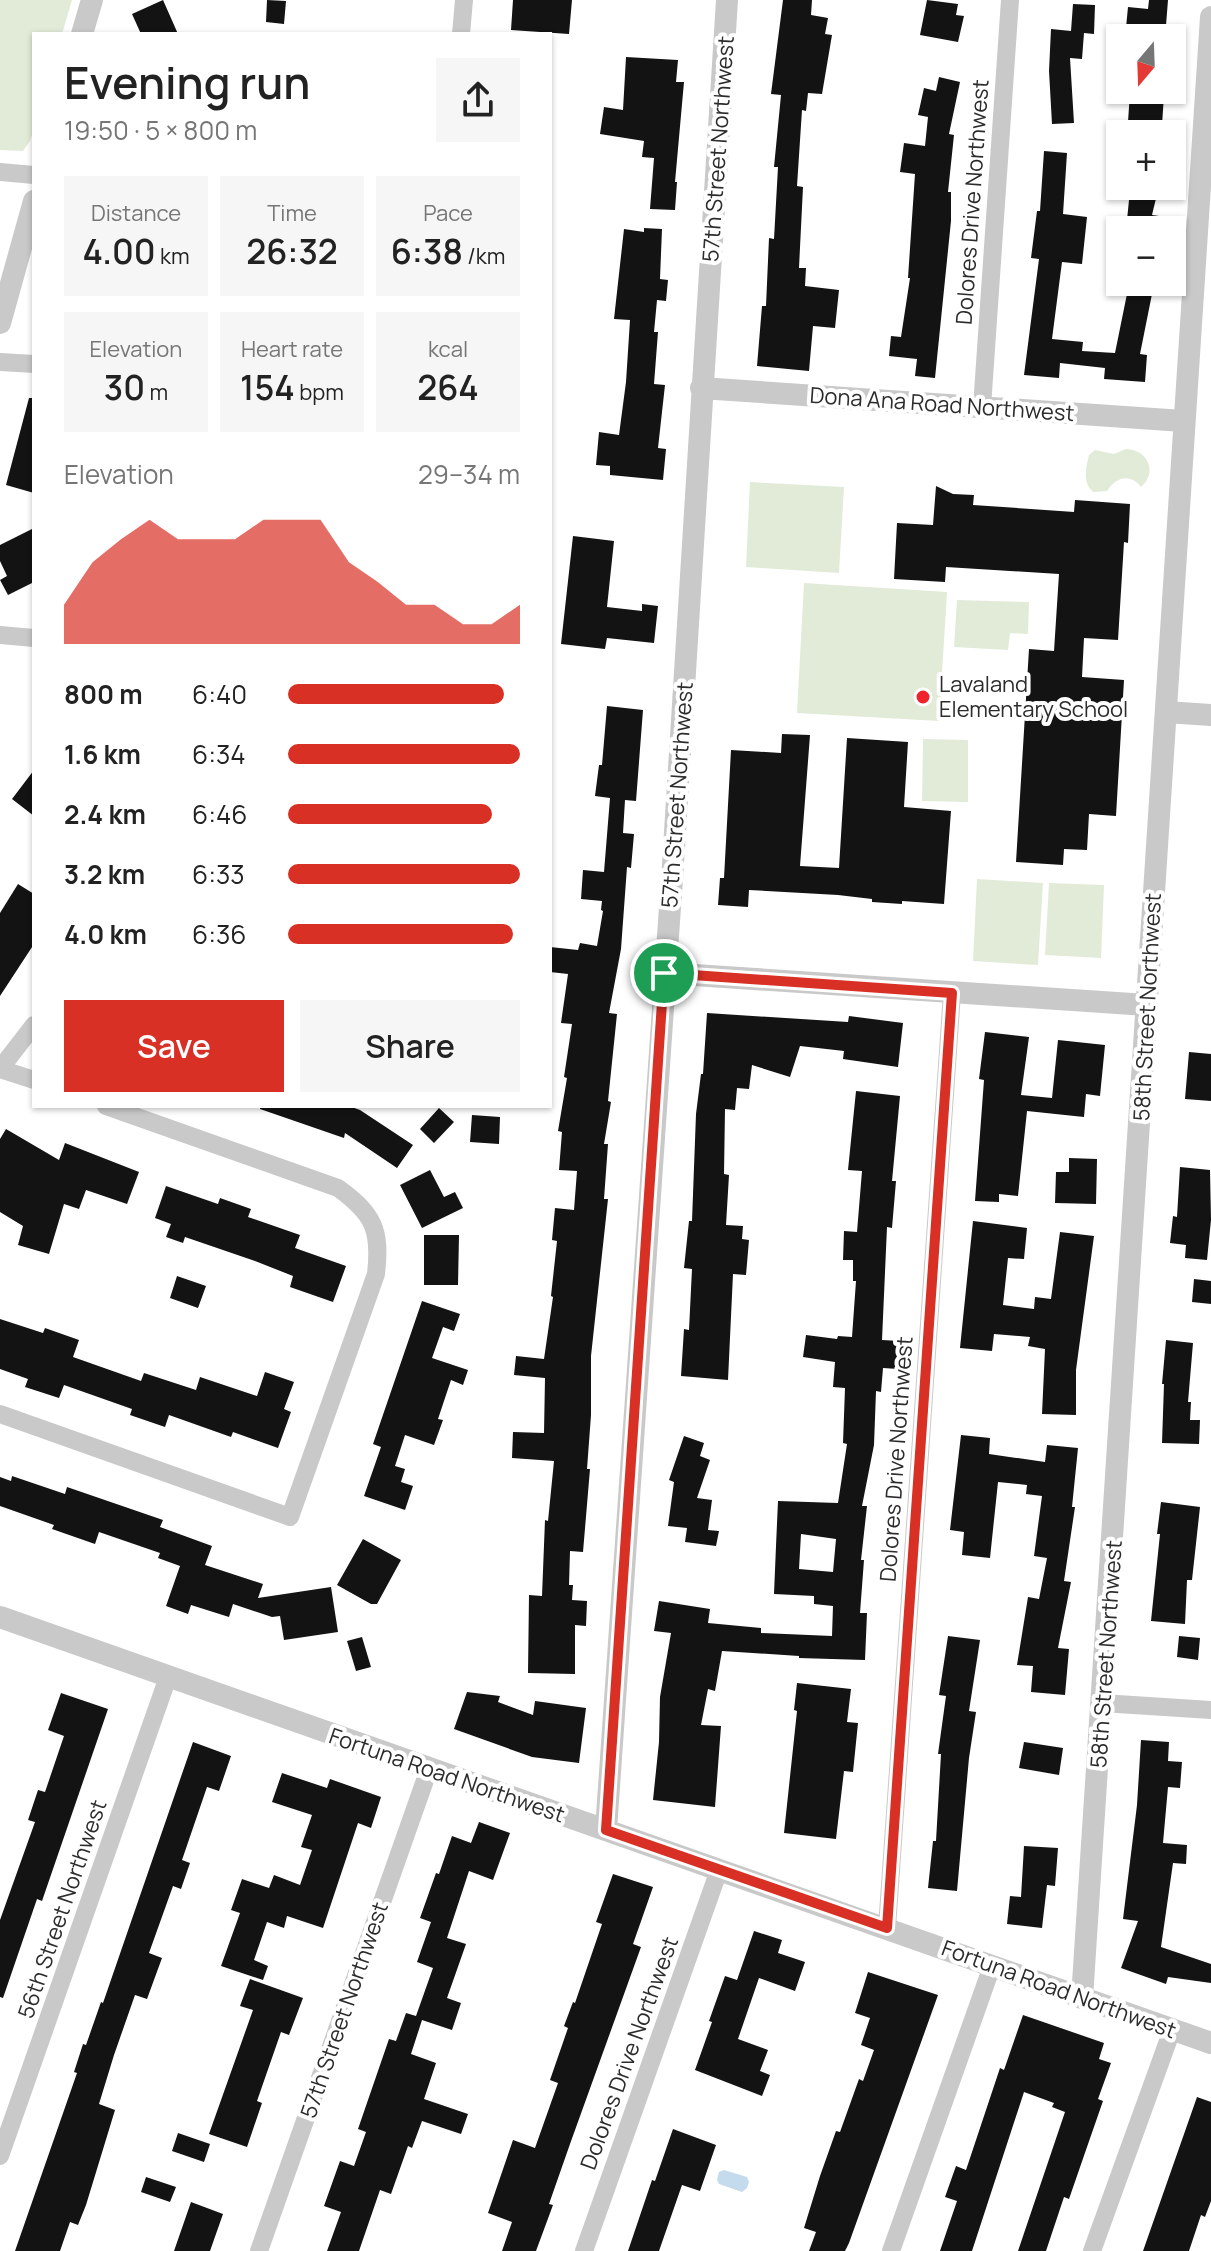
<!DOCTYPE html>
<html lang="en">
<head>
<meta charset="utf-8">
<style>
	body { margin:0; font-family:Manrope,sans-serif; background:#f6f6f6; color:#222; height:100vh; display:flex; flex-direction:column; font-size:30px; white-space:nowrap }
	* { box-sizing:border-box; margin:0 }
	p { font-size:26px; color:#767676 }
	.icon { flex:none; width:44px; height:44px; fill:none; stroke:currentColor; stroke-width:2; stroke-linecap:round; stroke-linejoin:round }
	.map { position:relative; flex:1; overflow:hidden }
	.side { position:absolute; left:32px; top:32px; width:520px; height:1076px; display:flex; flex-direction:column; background:#fff; border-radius:0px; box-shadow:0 2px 6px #0004 }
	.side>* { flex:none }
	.needle { width:52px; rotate:199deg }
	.buttons { position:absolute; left:1106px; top:24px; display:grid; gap:16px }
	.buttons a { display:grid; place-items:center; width:80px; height:80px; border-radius:0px; background:#fff; box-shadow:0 2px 6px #0004; font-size:40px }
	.pin { position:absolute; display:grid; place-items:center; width:68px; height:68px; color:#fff; margin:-34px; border:4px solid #fff; border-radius:50%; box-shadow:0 2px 8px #0007 }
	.round { display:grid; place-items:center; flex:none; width:84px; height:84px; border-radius:0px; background:#f6f6f6 }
	.headline { display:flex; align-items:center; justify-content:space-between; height:136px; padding:0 32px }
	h1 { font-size:44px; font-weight:600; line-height:60px }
	.figures { display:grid; grid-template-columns:repeat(3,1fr); gap:12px; height:136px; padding:8px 32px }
	.figures div { display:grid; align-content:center; border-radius:0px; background:#f6f6f6; text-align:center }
	.figures b { font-size:34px; font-weight:600 }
	.figures small { font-size:22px; font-weight:400 }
	.figures p { font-size:22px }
	.chart { height:224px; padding:16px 32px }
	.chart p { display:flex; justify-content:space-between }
	.chart svg { width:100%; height:144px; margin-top:8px; fill:#d93025; opacity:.7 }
	.cta { display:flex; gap:16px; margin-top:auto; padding:16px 32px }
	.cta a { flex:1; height:92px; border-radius:0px; background:#d93025; color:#fff; font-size:32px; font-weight:600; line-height:92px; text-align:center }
	.cta a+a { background:#f6f6f6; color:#222 }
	ul { padding:0 32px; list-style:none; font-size:26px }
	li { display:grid; grid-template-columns:128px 96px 1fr; align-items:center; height:60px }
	li i { height:20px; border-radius:10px; background:#d93025 }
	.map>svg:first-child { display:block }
</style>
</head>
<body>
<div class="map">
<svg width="1211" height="2251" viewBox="0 0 1211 2251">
	<rect width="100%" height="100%" fill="#fff"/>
	<!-- green -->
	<path fill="#e2ebd8" d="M0,0H72L62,34H34V128L30,141L23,151L0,150Z
		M1126,449C1148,450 1158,472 1141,487C1130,473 1116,477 1107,491L1093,492C1082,482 1086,467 1089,455L1095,450L1114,454Z
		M750,482L844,487L839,573L746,567Z
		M804,583L947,592L939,721L797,713Z
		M957,600L1029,602L1028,634L1010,633L1008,650L954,647Z
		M923,739L968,740V802L922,801Z
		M977,879L1043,883L1038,965L973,961Z
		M1049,883L1104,885L1101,958L1045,955Z"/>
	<!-- water -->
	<path fill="#c3dbed" d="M724,2170L747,2177L749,2182L747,2188L742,2192L719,2184L717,2180L719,2172Z"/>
	<!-- building -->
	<path fill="#131313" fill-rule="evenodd" d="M163,0L178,34H141L132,14Z
		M267,0L286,1L284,24L266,22Z
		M513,0H572L569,34L511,30Z
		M783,0H812L811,15L828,18L825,34L832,35L822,94L808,93L806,111L802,110L797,186L803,187L799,268H806L805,286L839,290L835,328L813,326L809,371L757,366L762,306H766L769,238L774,239L778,167H774L781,95L771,94Z
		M927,0L958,4L956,15L964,16L958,42L920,35Z
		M1149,0H1168L1165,38H1125L1128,7L1148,9Z
		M1073,4L1095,5L1094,34L1084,33L1082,59L1070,58L1074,123L1052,124L1049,71L1051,29L1071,31Z
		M626,57L678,60L676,82H684L675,182H677L675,210L650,209L654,158L642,157L644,141L600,134L604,107L623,110Z
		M939,77L960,82L949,134L954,135L948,192H951V221L935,378L915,376L917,359L889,356L891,336L901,337L910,278H908L915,174L900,172L904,143L925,146L928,117L918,115L924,88L936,91Z
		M1130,92L1164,95L1162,125L1128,122Z
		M1044,151L1067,153L1063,214L1087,217L1082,264L1062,262L1052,339L1083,342L1082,351L1115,353L1129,284L1153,289L1140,354L1147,355L1145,382L1104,379L1105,368L1060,363L1059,378L1024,375L1039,259L1031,258L1037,211H1040Z
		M1135,186H1159L1152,215L1159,216L1157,230H1126L1130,190L1134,191Z
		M644,228L662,229L660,279L668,280L666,301L657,300L654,332H658L654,384L665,385L658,448L666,449L663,480L610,475V466L596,465L599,432L619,435L626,382L630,320L614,319L624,229L644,232Z
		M29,398H34V493L6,485Z
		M936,486L953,494L974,495L973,505L1074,512L1075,500L1130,504L1128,543L1124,542L1118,640L1084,638L1082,677L1124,680L1116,816L1089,814L1087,850L1064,849L1063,865L1016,862L1029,649L1054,651L1059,574L946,567L945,582L894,579L897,523L933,525Z
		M34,528V582L8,595L0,580L7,576L0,561V545Z
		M573,536L614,541L607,607L642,611V604L658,606L654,643L607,638L605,649L561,644Z
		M607,706L643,710L636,801L625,800L623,833L634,834L631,868L627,867L621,949L609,1013L617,1014L608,1101L611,1102L604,1144H608L604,1199H608L591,1356V1415L587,1469H590L583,1552L570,1551L569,1585H573L572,1600L587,1601L586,1626L575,1625V1674L528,1673L529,1595L542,1596L545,1520L548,1521L554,1461L512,1458L513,1432L544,1433L545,1378L514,1375L516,1356L544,1359L553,1297L551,1296L557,1241L552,1240L555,1208L574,1210L577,1171L559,1170L562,1132L558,1131L567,1078L564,1077L572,1024L561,1023L568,974L550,972V947L578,950L580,943L597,946L603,911L601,910L602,901L581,899L583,870L604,872L610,798L595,796L599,765H602Z
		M782,734L810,735L800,866L839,868L847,738L908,742L904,807L951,811L944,904L902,901V904L872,902V899L838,895L749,890L748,907L718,905L720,878H724L731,750L781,753Z
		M34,770V816L12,799Z
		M18,884L34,894V944L0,996V913Z
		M707,1013L848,1022L849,1016L903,1023L898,1067L843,1059L844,1051L800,1046L790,1077L752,1065L749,1089L737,1088L735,1110L725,1109L724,1174L729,1175L726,1225L743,1226L742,1239L749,1240L746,1275L733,1274L728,1380L681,1376L684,1329L689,1330L692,1269L684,1268L689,1221H692L696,1114L701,1074H703Z
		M985,1032L1029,1037L1021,1095L1052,1098L1058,1040L1105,1045L1100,1096L1086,1094L1084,1117L1027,1111L1018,1196L999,1194V1202L975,1201L984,1080L979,1079Z
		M1189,1052L1211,1054V1101L1185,1099Z
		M856,1091L900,1096L892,1181H896L892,1228L887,1227L882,1340L900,1341L898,1369L883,1368L881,1392L876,1391L874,1445L862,1506H867L861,1560H864L860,1613H867L865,1660L799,1658V1656L722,1651L715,1691L708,1689L701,1725L721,1726L715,1807L653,1800L659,1742L660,1697L671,1633L654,1631L659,1601L710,1609L708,1623L761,1628V1633L832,1636L833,1606L814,1604V1596L774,1594L776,1546L778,1501L838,1503L847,1444L843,1443L845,1388L833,1387L835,1362L803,1357L806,1335L837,1339L838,1336L852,1337L856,1281H853V1260H843L844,1231L857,1232L862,1171L848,1170ZM801,1534L836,1539L833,1572L799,1569Z
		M260,1106H349L360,1110L413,1145L397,1168L345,1133L344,1138L260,1109Z
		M439,1108L454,1122L434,1143L420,1129Z
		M472,1115L500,1117L499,1144L470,1142Z
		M6,1129L59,1160L65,1143L139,1172L127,1204L86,1190L79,1209L64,1204L49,1254L18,1245L23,1226L0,1212V1139Z
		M1069,1158L1097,1159L1096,1204L1055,1203L1056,1172H1069Z
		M1180,1167L1210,1170L1211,1220L1207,1260L1185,1258L1186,1245L1170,1243L1173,1216L1177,1217Z
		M430,1170L444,1197L455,1192L463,1208L422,1228L400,1185Z
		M166,1186L218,1204L220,1198L251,1209L248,1217L300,1235L295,1248L346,1266L333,1302L290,1287L293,1276L255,1261L185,1237L183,1243L166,1237L171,1224L155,1218Z
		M973,1221L1027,1228L1024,1259L1008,1258L1003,1305L1034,1309L1035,1297L1051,1299L1060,1232L1094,1236L1076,1370V1415L1042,1414L1045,1349L1028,1346L1030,1337L994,1334L992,1351L960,1348Z
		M424,1235H459L458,1285H424Z
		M177,1276L206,1286L198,1308L170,1298Z
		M1194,1279L1211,1281V1304L1192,1302Z
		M422,1301L460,1314L454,1331L443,1327L432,1358L468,1370L463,1385L451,1380L438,1419L443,1420L434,1445L405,1435L395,1466L405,1469L401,1482L413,1486L405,1510L364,1496L381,1447L373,1444Z
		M0,1319L43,1333L45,1328L79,1340L73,1357L141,1381L144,1373L196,1390L200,1377L257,1396L265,1372L294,1382L284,1409L291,1412L278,1448L233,1432L231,1437L169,1415L165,1427L130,1415L132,1409L64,1385L59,1398L25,1387L28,1379L0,1369Z
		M1166,1340L1193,1343L1188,1402H1191L1190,1420H1200L1199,1444L1162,1443L1164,1384H1162Z
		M961,1435L990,1438L989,1454L1045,1462L1047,1445L1078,1448L1072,1507H1075L1064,1581L1071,1582L1058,1648L1069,1649L1065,1695L1031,1692L1033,1666L1017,1665L1028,1597L1039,1599L1047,1558L1034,1556L1042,1496L1026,1494L1027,1485L998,1482L990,1558L962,1555L964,1532L950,1530Z
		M684,1436L704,1443L700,1456L710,1460L697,1498L712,1500L708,1530L719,1531L716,1546L685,1542L687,1528L668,1526L674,1482L669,1480Z
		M12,1476L65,1494L67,1487L163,1520L160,1527L212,1546L205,1565L263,1584L258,1598L331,1587L338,1632L284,1640L280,1616L272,1617L233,1604L229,1617L191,1605L188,1614L166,1606L180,1566L158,1558L160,1553L99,1532L95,1544L52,1529L54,1525L0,1506V1477L11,1481Z
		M1161,1502L1200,1507L1192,1580H1187L1185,1624L1151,1621L1160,1534H1157Z
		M363,1539L401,1560L377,1604H371L337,1585Z
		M948,1636L980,1640L969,1711L976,1712L969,1758L957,1891L928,1888L933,1841H936L941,1754H938L946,1696L939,1695Z
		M1179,1636L1200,1638L1198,1660L1177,1657Z
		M362,1637L371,1667L356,1671L347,1641Z
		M797,1683L851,1689L847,1722L858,1723L853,1772L844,1771L836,1839L784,1833L797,1711L794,1710Z
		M467,1692L500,1696L498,1702L533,1715L535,1701L586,1708L579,1763L532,1757L454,1729Z
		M61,1693L108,1709L42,1901L37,1899L3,1998L0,1997V1920L35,1822L28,1820L38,1790L45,1792L64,1736L48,1730Z
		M1141,1740L1169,1742L1168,1761L1182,1762L1180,1788L1168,1787L1163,1843L1187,1845L1186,1864L1173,1863L1161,1947L1211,1964V1983L1168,1977L1166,1984L1121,1968L1138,1921L1123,1919L1137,1805Z
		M193,1742L231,1756L219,1791L207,1787L182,1860L190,1863L181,1889L173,1886L149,1953L162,1958L147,1999L135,1995L114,2055L99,2104L115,2110L86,2205L78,2225L70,2222L60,2251H15L77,2073L74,2072L83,2044L86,2045L101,2002L103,2003Z
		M1024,1742L1063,1748L1059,1775L1019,1768Z
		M282,1773L327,1788L330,1779L381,1797L371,1828L358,1823L323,1928L287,1916L284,1928L267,1922L254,1960L268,1966L263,1980L221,1966L240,1913L231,1910L242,1879L269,1888L274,1875L300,1885L312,1850L301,1847L312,1815L272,1802Z
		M479,1822L510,1833L493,1880L469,1871L447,1938L466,1944L447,1998L461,2003L452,2030L422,2020L411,2054L436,2063L424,2099L468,2114L461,2134L422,2121L412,2148L408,2146L391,2194L380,2190L359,2251H327L341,2212L324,2206L340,2161L354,2166L366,2132L358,2129L389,2039L396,2041L406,2013L416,2016L433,1968L417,1962L431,1922L420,1918L436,1873L439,1874L452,1836L471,1843Z
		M1024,1846L1058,1848L1055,1886L1047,1885L1042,1928L1007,1924L1010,1896L1021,1897Z
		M613,1874L653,1887L633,1944L641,1947L570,2144L549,2204L553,2205L536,2251H502L512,2222L488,2213L513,2140L535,2148L558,2083L550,2080L568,2028L564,2026L573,2002L575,2003L602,1924L596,1922Z
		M754,1931L782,1940L778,1953L805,1962L795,1991L759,1978L738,2039L768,2050L760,2071L770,2075L762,2096L695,2070L712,2022L709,2021L725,1976L737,1980Z
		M868,1972L938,1995L849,2243L845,2251H809L816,2232L804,2228L820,2176L836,2131L840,2132L859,2079L863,2081L874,2050L861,2045L870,2018L855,2013Z
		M250,1979L303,1998L289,2035L281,2032L257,2101L262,2103L247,2147L209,2134L253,2010L240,2006Z
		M1023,2015L1104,2043L1099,2059L1111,2063L1098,2099L1103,2101L1087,2147L1069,2199L1064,2197L1046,2251H1018L1065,2112L1052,2107L1054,2103L1024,2092L972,2251H940L957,2201L945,2197L956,2166L966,2170L1000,2068L1004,2070Z
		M1197,2097L1211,2102V2201L1205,2217L1201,2215L1189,2251H1143Z
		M673,2129L716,2145L700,2191L682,2185L659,2251H628L652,2180L655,2181Z
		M178,2133L210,2144L204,2162L172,2151Z
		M146,2177L176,2187L170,2202L141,2192Z
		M191,2202L223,2214L210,2251H174Z"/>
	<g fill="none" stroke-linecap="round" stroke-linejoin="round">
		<!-- minor -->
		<path stroke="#c9c9c9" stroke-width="18" d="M461,34L464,0
			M0,172L34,175
			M0,362L34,364
			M982,407L1010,0
			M0,635L34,638
			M34,1025L0,1069L34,1080
			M0,1414L290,1517L376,1274C381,1230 374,1214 338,1188L106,1106
			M1102,1703L1211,1710
			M887,1928L952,993
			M0,2156L168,1677
			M259,2251L429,1769
			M584,2251L719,1870
			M891,2251L992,1966
			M1092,2251L1172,2030"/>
		<!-- tertiary -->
		<path stroke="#c9c9c9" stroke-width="22" d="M82,34L92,0
			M0,323L34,201
			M701,388L1183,421
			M1166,712L1211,715
			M664,973L1147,1005
			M0,1617L1211,2043
			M606,1830L673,864L727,0
			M1082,1998L1211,17"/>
	</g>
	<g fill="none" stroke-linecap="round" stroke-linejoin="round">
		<defs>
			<path id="route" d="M664,973L952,993L887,1928L606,1830Z"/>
		</defs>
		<!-- route casing -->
		<use href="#route" stroke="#fff" stroke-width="16"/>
		<!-- route -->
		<use href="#route" stroke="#d93025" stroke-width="10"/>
	</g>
	<!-- markers -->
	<circle fill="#ef232c" stroke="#fff" stroke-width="3" cx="923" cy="697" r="8"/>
	<g text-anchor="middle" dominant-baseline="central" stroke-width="8" stroke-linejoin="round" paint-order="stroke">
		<!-- street labels -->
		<g font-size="22" fill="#2c2c2c" stroke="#fff">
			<text transform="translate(718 149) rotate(-86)">57th Street Northwest</text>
			<text transform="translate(972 202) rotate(-86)">Dolores Drive Northwest</text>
			<text transform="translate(942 404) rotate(4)">Dona Ana Road Northwest</text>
			<text transform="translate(677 795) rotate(-86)">57th Street Northwest</text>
			<text transform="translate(1147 1007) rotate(-87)">58th Street Northwest</text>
			<text transform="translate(896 1459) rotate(-86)">Dolores Drive Northwest</text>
			<text transform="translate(1106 1654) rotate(-86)">58th Street Northwest</text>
			<text transform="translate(447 1775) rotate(19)">Fortuna Road Northwest</text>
			<text transform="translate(62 1909) rotate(-71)">56th Street Northwest</text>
			<text transform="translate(1059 1989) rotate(20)">Fortuna Road Northwest</text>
			<text transform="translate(344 2010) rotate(-71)">57th Street Northwest</text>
			<text transform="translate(629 2053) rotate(-70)">Dolores Drive Northwest</text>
		</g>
		<!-- poi labels -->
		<g font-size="22" fill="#2c2c2c" stroke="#fff" text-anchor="start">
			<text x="939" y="684">Lavaland<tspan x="939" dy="25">Elementary School</tspan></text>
		</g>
	</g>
</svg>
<div class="buttons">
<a><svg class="needle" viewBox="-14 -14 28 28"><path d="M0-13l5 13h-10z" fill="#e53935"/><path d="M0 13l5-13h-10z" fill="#767676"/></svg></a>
<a>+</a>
<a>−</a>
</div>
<div class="pin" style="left:664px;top:973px;background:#1e9e55"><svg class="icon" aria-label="arrive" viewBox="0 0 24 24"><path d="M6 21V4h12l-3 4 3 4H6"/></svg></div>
<section class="side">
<div class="headline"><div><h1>Evening run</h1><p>19:50 · 5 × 800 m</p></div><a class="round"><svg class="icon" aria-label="share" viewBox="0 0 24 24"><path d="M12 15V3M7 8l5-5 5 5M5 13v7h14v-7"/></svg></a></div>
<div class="figures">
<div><p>Distance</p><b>4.00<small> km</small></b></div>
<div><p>Time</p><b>26:32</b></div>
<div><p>Pace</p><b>6:38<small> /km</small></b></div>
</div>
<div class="figures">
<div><p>Elevation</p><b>30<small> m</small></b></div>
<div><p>Heart rate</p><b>154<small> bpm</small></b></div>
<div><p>kcal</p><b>264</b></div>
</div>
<div class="chart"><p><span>Elevation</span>29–34 m</p>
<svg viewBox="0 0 160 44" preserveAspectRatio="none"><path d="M0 44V32L10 19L20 12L30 6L40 12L50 12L60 12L70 6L80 6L90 6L100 19L110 25L120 32L130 32L140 38L150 38L160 32V44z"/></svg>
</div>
<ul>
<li><b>800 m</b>6:40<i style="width:93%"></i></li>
<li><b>1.6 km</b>6:34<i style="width:100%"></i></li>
<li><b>2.4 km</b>6:46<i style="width:88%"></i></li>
<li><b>3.2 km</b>6:33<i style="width:100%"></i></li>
<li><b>4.0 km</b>6:36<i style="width:97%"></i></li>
</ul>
<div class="cta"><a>Save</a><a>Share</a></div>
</section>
</div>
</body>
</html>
